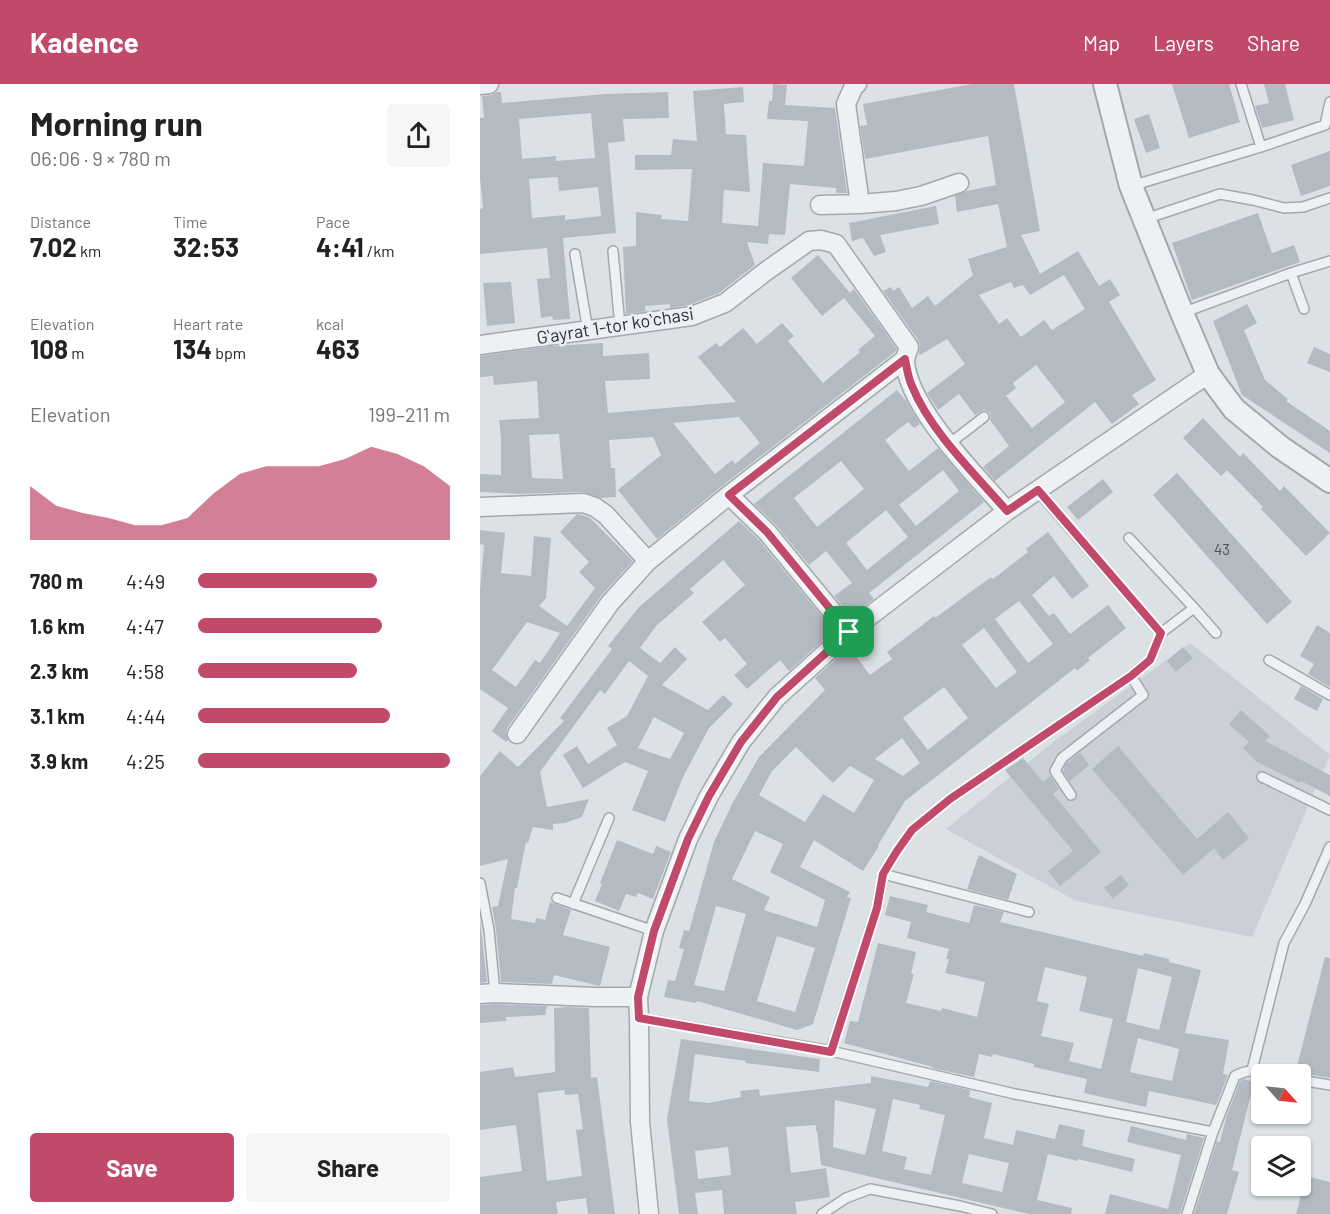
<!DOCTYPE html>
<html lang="en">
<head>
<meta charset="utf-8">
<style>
	body { margin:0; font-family:Barlow,sans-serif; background:#f6f6f6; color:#222; height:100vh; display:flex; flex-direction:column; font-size:22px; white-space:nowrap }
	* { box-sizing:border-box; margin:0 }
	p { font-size:20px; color:#767676 }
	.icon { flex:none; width:33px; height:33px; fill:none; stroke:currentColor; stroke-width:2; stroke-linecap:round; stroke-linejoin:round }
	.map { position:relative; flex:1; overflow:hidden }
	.drawer { display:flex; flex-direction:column; background:#fff; width:480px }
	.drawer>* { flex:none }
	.needle { width:39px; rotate:117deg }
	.buttons { position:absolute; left:771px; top:980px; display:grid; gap:12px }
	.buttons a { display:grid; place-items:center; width:60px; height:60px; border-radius:6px; background:#fff; box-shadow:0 2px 4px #0004; font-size:30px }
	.pin { position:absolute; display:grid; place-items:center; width:51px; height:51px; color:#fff; margin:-26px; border-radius:12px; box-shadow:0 3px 9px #0006 }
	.round { display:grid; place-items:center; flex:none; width:63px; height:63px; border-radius:6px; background:#f6f6f6 }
	.headline { display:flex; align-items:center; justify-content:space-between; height:102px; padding:0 30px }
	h1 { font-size:33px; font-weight:700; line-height:45px }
	.stats { display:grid; grid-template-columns:repeat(3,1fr); gap:9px; height:102px; padding:6px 30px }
	.stats div { display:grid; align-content:center }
	.stats b { font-size:26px; font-weight:700 }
	.stats small { font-size:16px; font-weight:400 }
	.stats p { font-size:16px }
	.chart { height:168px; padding:12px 30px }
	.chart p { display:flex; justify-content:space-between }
	.chart svg { width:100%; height:108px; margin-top:6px; fill:#c14a6b; opacity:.7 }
	.primary-button { display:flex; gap:12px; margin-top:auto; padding:12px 30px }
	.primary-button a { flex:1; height:69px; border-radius:6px; background:#c14a6b; color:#fff; font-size:24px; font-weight:700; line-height:69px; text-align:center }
	.primary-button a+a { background:#f6f6f6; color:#222 }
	ul { padding:0 30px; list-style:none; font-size:20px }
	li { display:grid; grid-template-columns:96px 72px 1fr; align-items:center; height:45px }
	li i { height:15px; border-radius:8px; background:#c14a6b }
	header { display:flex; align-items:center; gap:36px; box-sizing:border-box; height:84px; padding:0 30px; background:#c14a6b; color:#fff }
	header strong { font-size:28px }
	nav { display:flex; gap:33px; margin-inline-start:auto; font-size:21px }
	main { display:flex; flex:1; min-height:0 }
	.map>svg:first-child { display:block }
</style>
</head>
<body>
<header>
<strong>Kadence</strong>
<nav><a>Map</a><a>Layers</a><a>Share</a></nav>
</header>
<main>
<section class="drawer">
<div class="headline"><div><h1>Morning run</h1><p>06:06 · 9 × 780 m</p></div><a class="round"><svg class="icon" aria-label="share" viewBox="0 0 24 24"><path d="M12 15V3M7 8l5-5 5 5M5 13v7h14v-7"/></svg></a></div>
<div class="stats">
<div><p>Distance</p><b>7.02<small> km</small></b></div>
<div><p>Time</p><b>32:53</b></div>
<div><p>Pace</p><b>4:41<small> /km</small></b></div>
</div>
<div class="stats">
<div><p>Elevation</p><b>108<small> m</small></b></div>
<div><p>Heart rate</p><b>134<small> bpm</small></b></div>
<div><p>kcal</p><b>463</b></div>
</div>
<div class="chart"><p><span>Elevation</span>199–211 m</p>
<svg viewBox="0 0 160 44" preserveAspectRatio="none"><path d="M0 44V22L10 30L20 33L30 35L40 38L50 38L60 35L70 25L80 17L90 14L100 14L110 14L120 11L130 6L140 9L150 14L160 22V44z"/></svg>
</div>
<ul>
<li><b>780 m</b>4:49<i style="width:71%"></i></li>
<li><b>1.6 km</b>4:47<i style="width:73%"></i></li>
<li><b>2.3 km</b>4:58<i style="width:63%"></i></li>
<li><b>3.1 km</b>4:44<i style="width:76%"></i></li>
<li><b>3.9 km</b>4:25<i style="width:100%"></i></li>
</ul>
<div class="primary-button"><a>Save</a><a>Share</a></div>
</section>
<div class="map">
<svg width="850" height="1130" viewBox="0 0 850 1130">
	<rect width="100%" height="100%" fill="#dce1e5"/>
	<!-- built -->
	<path fill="#cad0d6" d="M710,559L850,671L772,853L596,817L466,745L572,659Z"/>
	<!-- building -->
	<path fill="#b4bac1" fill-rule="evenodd" d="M293,0L307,1L305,21L355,24L367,109H356V104L310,100L305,151L289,150L288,160L267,158L275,181L239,209L209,221L190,224V220L165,222L166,227L146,230L143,163L156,162V128L182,131L181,135L208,137L212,85L155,86V71H191L193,55L217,57L213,7L263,3L264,18L244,20L246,50L266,51L270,108L244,106L242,139L278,142L283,79L324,82L328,37L287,35L289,17H292Z
		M492,0H534L560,147L541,151L560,190L598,167L619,202L630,195L640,211L629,218L676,296L652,311L659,320L632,340L615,318L515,397L503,383L529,362L510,336L511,333L510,329L504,326L495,331L479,310L458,326L447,309L485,280L467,255L440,271L439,269L440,261L438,256L403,207L411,203L413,207L419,203L432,224L448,212L455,222L493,191L488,175L527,163L518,120L477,128L475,112L487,107L516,101L508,52L385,75L380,42L387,41L383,20ZM584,191L605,225L572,246L564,236L541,253L527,234L519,240L499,211L531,198L534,204L543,201L550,211ZM556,281L585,318L552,344L526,312L536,304L533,299Z
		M692,0H749L760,38L709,54Z
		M784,0H805L814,36L782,44L775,22L789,19Z
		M17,8H21L22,19L126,10L188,8L189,34L143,35L145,57L128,59L136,149L83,154L90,235L73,236L72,232L61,234L57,195L70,194L67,164L0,170V125L3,124L0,94V34H4L2,12L11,11ZM111,29L115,74L76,77V72L42,75L39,35ZM78,93L79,107L118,103L121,132L85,136V131L52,134L49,95Z
		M669,30L680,64L666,69L654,35Z
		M850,67V102L821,112L811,81Z
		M456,122L459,140L400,151L406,168L394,172L383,154L372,157L369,139Z
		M778,129L792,169L814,161L820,178L712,216L692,159Z
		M338,171L370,209L342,232L311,194Z
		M31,198L35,239L7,242L3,199Z
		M374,205L417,265L415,268L242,402L177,455L138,406L181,371L173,353L129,356L131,384H135L136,413L121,414L103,408L37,410L0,408V390L21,391V353L19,336L59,334L57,297L14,301L13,292L0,293V272L72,262L123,259V272L169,269L170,295L125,297L128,329L256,318L218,273L236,259L240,263L263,244L277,260L302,239L314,252L308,257L343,299L380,268L378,266L395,252L364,214ZM259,333L280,359L255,380L252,376L235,390L193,339ZM79,350L83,395L52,394L49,351Z
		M767,220L777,239L764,246L785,296L808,315L806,317L850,347V369L762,311L733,237Z
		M834,263L850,270V288L827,279Z
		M417,306L427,318L440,340L434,344L428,338L405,356L429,387L458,364L504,418L389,509L394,515L371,532L354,512L372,499L346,467L329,481L296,441L274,420ZM361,377L384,405L337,443L314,414ZM463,386L479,407L436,442L419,421ZM406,426L428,453L387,486L366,459Z
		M723,334L760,373L763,369L800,407L804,402L850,449L826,472L781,425L783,423L747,386L741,392L703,354Z
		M697,389L812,518L787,540L673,411Z
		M623,395L633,408L598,436L587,423Z
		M97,430L109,433L153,477L121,512L28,643L26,648L28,656L26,658L12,647L28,624L0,605V506L4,461L0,460V446L25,449L21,489L51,492L54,452L71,454L66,514L59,522L87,542L115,504L99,488L109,478L80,448ZM47,538L80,549L60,579L55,576L36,603L12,586Z
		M259,437L279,456L354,547L309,587L300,576L267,605L254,591L267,580L245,554L240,558L222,538L265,501L243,476L210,505L214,509L176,542L160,564L180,579L195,563L207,575L182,601L228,626L243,611L253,620L229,644L203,693L185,738L152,726L168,687L145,678L103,704L83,671L97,662L108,680L137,661L127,644L147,632L168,592L149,577L125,610L120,606L60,688L67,723L109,715L102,733L85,739L73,740V746L53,743L48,759L46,758L37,804H35L31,835L55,839L56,834L65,836L70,818L91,826L83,851L130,863L120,902L74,891L72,900L21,898L16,845L12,823L18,822L28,775L0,782V692L20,667L38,683L84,637L80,634L132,565L128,562L159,523ZM174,633L204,649L190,675L158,664Z
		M568,448L609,502L592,515L574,492L552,511L569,532L574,529L590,550L628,521L646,544L608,574L610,576L597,587L595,584L425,717L398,761L399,762L383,787L334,756L320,783L370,808L367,813L371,814L333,940L317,946L217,917L216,919L184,913L188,896L195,897L204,865L199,864L204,846L209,847L234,758L253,718L279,673L345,606L335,594L369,563L390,591L412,575L407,568L454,532L455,534L511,493L513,495L548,468L546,465ZM539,517L573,560L548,579L515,535ZM504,544L537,588L516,604L482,561ZM464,603L488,634L448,666L423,634ZM422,654L440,679L423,692L395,675ZM316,663L353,699L370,682L394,696L374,729L343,710L325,738L279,711L292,687ZM275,747L303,760L290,788L345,816L337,843L284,826L290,813L252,795ZM236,822L266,830L244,907L214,901ZM297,852L335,864L315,928L277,917Z
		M837,541L850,549V603L828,590L834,580L820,572Z
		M703,563L713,574L696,588L687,577Z
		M821,602L843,615L837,627L814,615Z
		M761,626L790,652L785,657L850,691V712L821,697L820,699L777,678L763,664L769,658L749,640Z
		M638,662L717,755L748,728L769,754L743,776L734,764L703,791L612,685Z
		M600,669L609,681L590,697L583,687L586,680Z
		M543,674L563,698L570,692L579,705L573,710L621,768L580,802L568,787L593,767L525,686Z
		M137,756L173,770L176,762L191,768L173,815L158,809L156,813L146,810L139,827L115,817L122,800L120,799Z
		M499,771L537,790L528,816L487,805Z
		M641,791L649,801L633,815L624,804Z
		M410,812L448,821L446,828L489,839L494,821L524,828L520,838L663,872L664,869L689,875V878L721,886L705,949L749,956L743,990L748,991L736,1021L669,1007L666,1023L604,1009L607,995L554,983V980L513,970L512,973L499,970L494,993L452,984L453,983L364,959L370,937L378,938L398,859L436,868L431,890H434L426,919L461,927L462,924L497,933L505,898L465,889L469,875H466L469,865L427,854L431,838L405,831ZM565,883L607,893L599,927L633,935L621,985L589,977L594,959L561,952L569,920L557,917ZM658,884L692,893L679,946L646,938ZM658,954L699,965L692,997L650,988Z
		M0,835L7,898L0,899Z
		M845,873L850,874V994L821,989L815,990Z
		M15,920L67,922L65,931L26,933V937L0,939V921Z
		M87,923L109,924L111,994L117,993L135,1130H108L106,1114L76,1118L78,1130H0V1093L42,1087L36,1041L0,1046V988L33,983L35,993L75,988L74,924ZM84,1006L85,1011L98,1010L103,1045L96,1046L102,1092L67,1097L58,1009Z
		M201,955L340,975L339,988L265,979L266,977L215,970L209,1017L228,1019L261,1013L260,1007L279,1005L280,1012L391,999V992L448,1003L450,997L490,1006L489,1013L512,1019L504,1054L533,1061L536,1046L575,1055L579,1040L605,1046L602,1062L655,1075L652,1088L598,1075V1077L568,1070L557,1116L592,1124L591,1130H549L341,1081L337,1047H336V1041L306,1043L311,1089L346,1084L350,1113L315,1118L317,1130H244L242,1106L215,1109L218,1130H199L187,1035ZM413,1015L440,1021L439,1025L465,1031L451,1091L424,1085L427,1073L402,1067ZM355,1016L396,1025L385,1071L353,1063ZM248,1063L251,1091L218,1095L215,1067ZM489,1070L529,1079L522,1108L482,1099Z
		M764,995L774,998L752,1086L759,1088L747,1130H714L737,1057L740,1058L746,1034L760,997Z
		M651,1042L706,1056L707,1050L724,1054L700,1130H625L630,1110L688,1125L701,1071L647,1058Z
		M826,1092L850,1098V1130H816Z"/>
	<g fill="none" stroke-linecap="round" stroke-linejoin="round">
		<defs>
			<path id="service" d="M761,0L781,63
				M651,102L781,63L845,41L850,18
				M665,135L740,110L773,116L804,124L823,123L850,114
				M133,167L140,242
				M95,170L108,247
				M811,189L824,225
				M702,229L811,189L850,177
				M469,360L504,333
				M649,454L714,524L681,549
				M714,524L736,549
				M789,576L850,611
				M782,693L850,726
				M591,711L575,687L582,674L663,611L651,592
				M403,790L549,828
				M0,799L9,846L15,909
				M77,814L174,847
				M93,820L129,734
				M159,934L351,967L397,824L403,790L417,767L432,746L470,715L651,592L670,576L681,549L557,406
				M351,967L535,1010L733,1048L707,1130
				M772,986L804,859L825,820L850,763
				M820,996L850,1001
				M733,1048L755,992C769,984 777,987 792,990
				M342,1130L366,1114L390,1105L480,1122L512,1130"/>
			<path id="minor" d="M0,1L9,0
				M380,120L416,117L441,112L479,99
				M340,121L380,120L366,20L374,2L377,0
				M0,261L212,232L245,219L285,188L329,157L341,156L356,160L429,263C428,268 425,272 425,277C428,324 496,391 527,427
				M249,411L287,448L369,548
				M0,423L103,419L115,423L126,431L168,477
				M37,650L130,519L168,477L249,411L425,275
				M0,910L15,909L115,913H158
				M169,1130L160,1038L159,934L158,913L174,847L208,755L229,712L261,658L297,613L369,548L527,427L728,290"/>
			<path id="tertiary" d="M625,0L651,102L702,229L728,290L754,325L800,363L850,397"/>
		</defs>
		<!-- service casing -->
		<use href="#service" stroke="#a2a8ae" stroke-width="12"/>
		<!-- minor casing -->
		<use href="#minor" stroke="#a2a8ae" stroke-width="21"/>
		<!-- tertiary casing -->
		<use href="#tertiary" stroke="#a2a8ae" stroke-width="26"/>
		<!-- service -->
		<use href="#service" stroke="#eef1f4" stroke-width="9"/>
		<!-- minor -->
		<use href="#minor" stroke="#eef1f4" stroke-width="18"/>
		<!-- tertiary -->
		<use href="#tertiary" stroke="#eef1f4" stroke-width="22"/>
	</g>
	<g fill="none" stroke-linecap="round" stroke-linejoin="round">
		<defs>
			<path id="route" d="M425,275C427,284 428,294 432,302C450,347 495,390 527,427L558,406L681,549L670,576L651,592L470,715L432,746L417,767L403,790L397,824L351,968L159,934L158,913L174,847L208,755L229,712L261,658L297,613L369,548L287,448L249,411Z"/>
		</defs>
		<!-- route casing -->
		<use href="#route" stroke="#fff" stroke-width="12"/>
		<!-- route -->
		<use href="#route" stroke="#c14a6b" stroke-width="8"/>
	</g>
	<g text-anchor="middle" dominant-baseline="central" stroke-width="5" stroke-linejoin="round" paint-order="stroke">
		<!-- number labels -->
		<g font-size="15" fill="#4a525c">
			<text x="742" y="465">43</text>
		</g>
		<!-- street labels -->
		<g font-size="18" fill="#27303a" stroke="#ebeff3">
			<text transform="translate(135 241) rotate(-9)">Gʻayrat 1-tor koʻchasi</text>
		</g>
	</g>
</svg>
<div class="buttons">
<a><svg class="needle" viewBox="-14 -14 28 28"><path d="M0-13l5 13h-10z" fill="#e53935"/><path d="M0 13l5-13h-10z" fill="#767676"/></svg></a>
<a><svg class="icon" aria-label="layers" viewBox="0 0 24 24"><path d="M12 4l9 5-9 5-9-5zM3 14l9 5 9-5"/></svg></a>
</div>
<div class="pin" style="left:369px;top:548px;background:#1e9e55"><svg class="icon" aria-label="arrive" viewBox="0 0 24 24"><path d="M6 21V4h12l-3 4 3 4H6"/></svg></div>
</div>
</main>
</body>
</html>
